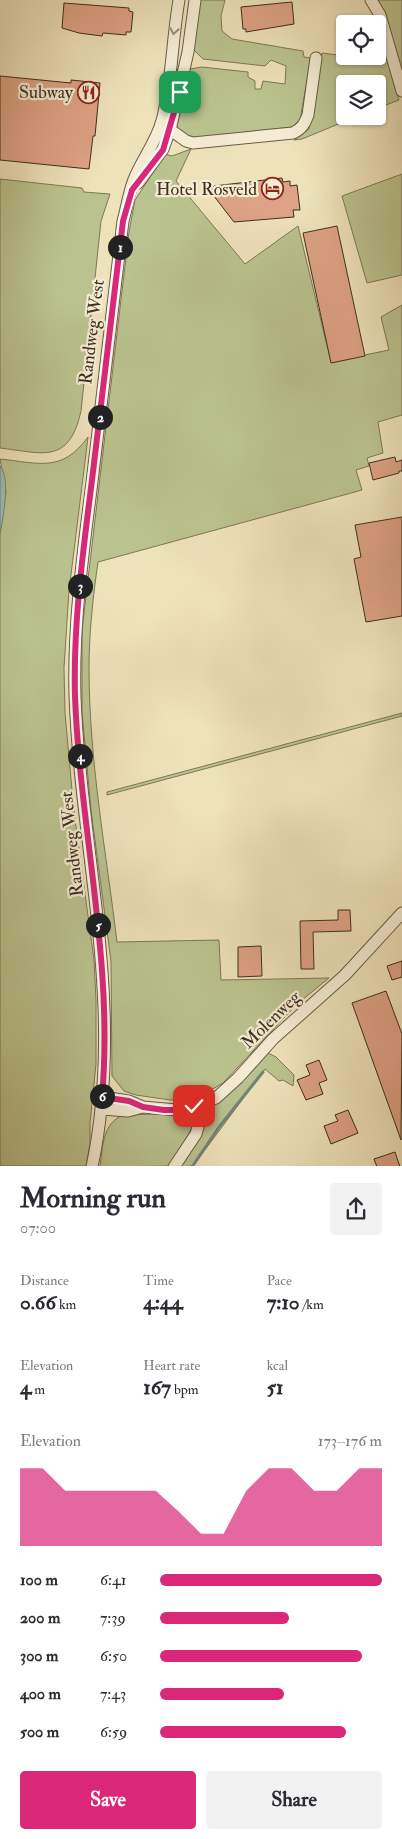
<!DOCTYPE html>
<html lang="en">
<head>
<meta charset="utf-8">
<style>
	body { margin:0; font-family:"IM FELL Double Pica",serif; background:#f2f2f3; color:#2b2b33; height:100vh; display:flex; flex-direction:column; font-size:19px; white-space:nowrap }
	* { box-sizing:border-box; margin:0 }
	p { font-size:16px; color:#7c7c81 }
	.icon { flex:none; width:28px; height:28px; fill:none; stroke:currentColor; stroke-width:2; stroke-linecap:round; stroke-linejoin:round }
	.map { position:relative; height:1166px; overflow:hidden }
	.panel { display:flex; flex-direction:column; background:#fff; flex:1 }
	.panel>* { flex:none }
	.controls { position:absolute; left:336px; top:15px; display:grid; gap:10px }
	.controls a { display:grid; place-items:center; width:50px; height:50px; border-radius:5px; background:#fff; box-shadow:0 1px 4px #0004; font-size:25px }
	.pin { position:absolute; display:grid; place-items:center; width:42px; height:42px; color:#fff; margin:-21px; border-radius:10px; box-shadow:0 2px 8px #0006 }
	.km { position:absolute; width:25px; height:25px; margin:-12px; border-radius:50%; background:#222; color:#fff; font-size:14px; line-height:25px; text-align:center }
	.round { display:grid; place-items:center; flex:none; width:52px; height:52px; border-radius:5px; background:#f2f2f3 }
	.summary { display:flex; align-items:center; justify-content:space-between; height:85px; padding:0 20px }
	h1 { font-size:28px; font-weight:700; line-height:38px }
	.stats { display:grid; grid-template-columns:repeat(3,1fr); gap:8px; height:85px; padding:5px 20px }
	.stats div { display:grid; align-content:center }
	.stats b { font-size:21px; font-weight:700 }
	.stats small { font-size:14px; font-weight:400 }
	.stats p { font-size:14px }
	.chart { height:140px; padding:10px 20px }
	.chart p { display:flex; justify-content:space-between }
	.chart svg { width:100%; height:90px; margin-top:5px; fill:#db2777; opacity:.7 }
	.cta { display:flex; gap:10px; margin-top:auto; padding:10px 20px }
	.cta a { flex:1; height:58px; border-radius:5px; background:#db2777; color:#fff; font-size:20px; font-weight:700; line-height:58px; text-align:center }
	.cta a+a { background:#f2f2f3; color:#2b2b33 }
	ul { padding:0 20px; list-style:none; font-size:16px }
	li { display:grid; grid-template-columns:80px 60px 1fr; align-items:center; height:38px }
	li i { height:12px; border-radius:6px; background:#db2777 }
	.map>svg:first-child { display:block }
</style>
</head>
<body>
<div class="map">
<svg width="402" height="1167" viewBox="0 0 402 1167">
	<rect width="100%" height="100%" fill="#eee2bb"/>
	<filter id="stains"><feTurbulence type="fractalNoise" baseFrequency=".004" numOctaves="4"/><feColorMatrix values="0 0 0 0 .2 0 0 0 0 .09 0 0 0 0 .02 0 0 0 .5 -.17"/></filter>
	<radialGradient id="worn" r=".72"><stop offset=".6" stop-color="#630" stop-opacity="0"/><stop offset="1" stop-color="#630" stop-opacity=".3"/></radialGradient>
	<!-- green -->
	<path fill="#bac38f" stroke="#7c7856" d="M200,0H225L221,16L222,31L232,39L303,51L304,57L311,58L300,120L292,127L195,138L185,134L177,127L176,123L190,69L202,67L248,72V77L255,81V89H261L263,81L285,84L286,66L271,60L265,66L203,59L193,49Z
		M376,0H402V78L384,10Z
		M378,28L399,100L378,108V84H345V116H358L302,139L294,140L309,129L322,53L361,58V56H378Z
		M191,149L176,181L245,264L298,226L331,362L389,350L381,317L402,305V415L378,422L383,453L367,458L369,466L356,470L362,490L98,562C93,597 89,633 89,668C89,760 106,851 117,942L219,940L221,980L329,978L297,1004L223,1083L201,1096L188,1100H170L136,1095L124,1091L112,1076L111,961L91,810L82,712V630L129,232L135,200L165,154L172,156Z
		M402,174V275L367,283L342,196Z
		M0,179L82,188L84,192L110,194L101,221L81,411C69,465 43,453 0,448Z
		M88,437L69,591L64,668L65,713L74,812L94,960L96,1000V1064L90,1123V1143L86,1166H0V534L6,492L0,459C39,463 62,473 88,437Z
		M402,713V716L107,795V792Z
		M268,1053L276,1057L294,1075L293,1086L283,1080L279,1081L265,1069L193,1166L178,1167L201,1127L202,1114L207,1106L231,1092Z
		M184,1113L193,1121L192,1128L170,1166L100,1167C103,1146 102,1124 123,1115Z"/>
	<!-- water -->
	<path fill="#9abdb5" stroke="#758479" d="M0,466C11,478 3,518 0,534Z"/>
	<g fill="none" stroke-linecap="round" stroke-linejoin="round">
		<!-- stream -->
		<path stroke="#758479" stroke-width="3" d="M192,1167L219,1127L263,1072"/>
	</g>
	<!-- building -->
	<path fill="#dea286" stroke="#3d2e1e" d="M292,2L294,24L246,32V29H243L241,7Z
		M64,3L129,8V11L133,12L131,32H126V35L103,33L102,36L79,33L62,28Z
		M0,76L71,83V80L100,83L95,136H93L89,169L0,160Z
		M282,178L283,182L290,181V186L297,185L300,210H293L294,217L234,222L210,191L214,186Z
		M337,226L365,356L331,363L303,233Z
		M395,457L396,462L402,460V471H399V473L373,480L369,463Z
		M402,517V616L366,622L354,559L361,557L355,525Z
		M338,910H350L351,931L313,932L314,969H301L300,921L338,920Z
		M261,946L262,976L238,977V947Z
		M402,961V977L392,980L387,966Z
		M386,991L402,1034L401,1140L352,1003Z
		M319,1060L327,1080L319,1083L323,1094L306,1100L297,1080L310,1075L306,1065Z
		M348,1110L358,1133L331,1144L324,1126L338,1121L335,1115Z
		M395,1152L400,1167H377L374,1159Z"/>
	<g fill="none" stroke-linecap="round" stroke-linejoin="round">
		<defs>
			<path id="minor" d="M371,0L380,15L402,91
				M161,123L186,141L193,143L293,133C302,129 305,123 308,115L316,58
				M138,183L163,149L170,130L188,52L195,0
				M102,1097L129,1101L143,1107L177,1110L188,1108L216,1098L238,1078L273,1039L345,975L402,913
				M101,1109L128,1111L143,1107
				M92,1167C126,1006 81,856 75,696C73,624 83,553 92,482C102,395 113,308 123,221C127,207 129,190 135,177C143,158 156,142 162,121C172,82 172,40 179,0
				M174,1167L196,1134L198,1127L194,1106"/>
		</defs>
		<!-- minor casing -->
		<use href="#minor" stroke="#695b45" stroke-width="13"/>
		<!-- minor -->
		<use href="#minor" stroke="#f4ecd3" stroke-width="11"/>
	</g>
	<!-- one-way arrows -->
	<defs><path id="oneway-chevron" d="M-2-3.5L2.5 0L-2 3.5" fill="none" stroke-width="1.6" stroke-linecap="round" stroke-linejoin="round" transform="scale(1.25)"/></defs>
	<use stroke="#988d78" href="#oneway-chevron" transform="translate(174 31) rotate(100)"/>
	<g fill="none" stroke-linecap="round" stroke-linejoin="round">
		<defs>
			<path id="route" d="M180,92L163,150L132,190L123,221C113,307 102,394 92,480C83,552 73,624 75,696C80,830 114,962 102,1097L129,1101L143,1107L164,1110H177L194,1106"/>
		</defs>
		<!-- route casing -->
		<use href="#route" stroke="#fff" stroke-width="10"/>
		<!-- route -->
		<use href="#route" stroke="#db2777" stroke-width="6"/>
	</g>
	<!-- icons -->
	<defs>
		<symbol id="restaurant-ring" viewBox="-11 -11 22 22"><circle r="9.5" fill="#f4ecd3" stroke="#8f2418" stroke-width="1.5"/><path d="M-5-6h1v4h1v-4h1v4h1v-4h1v5L-1.5 .5V6h-2V.5L-5-1ZM5-6V6H3V1.5H1.5Q1.5-4 5-6Z" fill="#8f2418"/></symbol>
		<symbol id="hotel-ring" viewBox="-11 -11 22 22"><circle r="9.5" fill="#f4ecd3" stroke="#8f2418" stroke-width="1.5"/><path d="M-6-4.5h1.5V1H6V5H4.5V3h-9V5H-6ZM-4 0a1.8 1.8 0 1 1 3.6 0ZM.5 0V-2.5h3Q6-2.5 6 0Z" fill="#8f2418"/></symbol>
	</defs>
	<g fill-rule="evenodd">
		<use href="#restaurant-ring" x="76" y="80" width="25" height="25"/>
		<use href="#hotel-ring" x="260" y="176" width="25" height="25"/>
	</g>
	<g text-anchor="middle" dominant-baseline="central" stroke-width="4.5" stroke-linejoin="round" paint-order="stroke">
		<!-- poi labels -->
		<g font-size="18" fill="#3d2e1e" stroke="#f4ecd3" text-anchor="end">
			<text x="73" y="92">Subway</text>
			<text x="257" y="189">Hotel Rosveld</text>
		</g>
		<!-- street labels -->
		<g font-size="18" fill="#3d2e1e" stroke="#f4ecd3">
			<text transform="translate(92 332) rotate(-83)">Randweg West</text>
			<text transform="translate(72 844) rotate(-96)">Randweg West</text>
			<text transform="translate(271 1020) rotate(-44)">Molenweg</text>
		</g>
	</g>
	<rect width="100%" height="100%" filter="url(#stains)"/>
	<rect width="100%" height="100%" fill="url(#worn)"/>
</svg>
<div class="controls">
<a><svg class="icon" aria-label="locate" viewBox="0 0 24 24"><circle cx="12" cy="12" r="6"/><path d="M12 2v4M12 18v4M2 12h4M18 12h4"/></svg></a>
<a><svg class="icon" aria-label="layers" viewBox="0 0 24 24"><path d="M12 4l9 5-9 5-9-5zM3 14l9 5 9-5"/></svg></a>
</div>
<div class="pin" style="left:180px;top:92px;background:#1e9e55"><svg class="icon" aria-label="arrive" viewBox="0 0 24 24"><path d="M6 21V4h12l-3 4 3 4H6"/></svg></div>
<div class="pin" style="left:194px;top:1106px;background:#d93025"><svg class="icon" aria-label="check" viewBox="0 0 24 24"><path d="M5 12l5 5 9-10"/></svg></div>
<b class="km" style="left:120px;top:247px">1</b>
<b class="km" style="left:100px;top:417px">2</b>
<b class="km" style="left:80px;top:586px">3</b>
<b class="km" style="left:80px;top:756px">4</b>
<b class="km" style="left:98px;top:925px">5</b>
<b class="km" style="left:102px;top:1096px">6</b>
</div>
<section class="panel">
<div class="summary"><div><h1>Morning run</h1><p>07:00</p></div><a class="round"><svg class="icon" aria-label="share" viewBox="0 0 24 24"><path d="M12 15V3M7 8l5-5 5 5M5 13v7h14v-7"/></svg></a></div>
<div class="stats">
<div><p>Distance</p><b>0.66<small> km</small></b></div>
<div><p>Time</p><b>4:44</b></div>
<div><p>Pace</p><b>7:10<small> /km</small></b></div>
</div>
<div class="stats">
<div><p>Elevation</p><b>4<small> m</small></b></div>
<div><p>Heart rate</p><b>167<small> bpm</small></b></div>
<div><p>kcal</p><b>51</b></div>
</div>
<div class="chart"><p><span>Elevation</span>173–176 m</p>
<svg viewBox="0 0 160 44" preserveAspectRatio="none"><path d="M0 44V6L10 6L20 17L30 17L40 17L50 17L60 17L70 27L80 38L90 38L100 17L110 6L120 6L130 17L140 17L150 6L160 6V44z"/></svg>
</div>
<ul>
<li><b>100 m</b>6:41<i style="width:100%"></i></li>
<li><b>200 m</b>7:39<i style="width:58%"></i></li>
<li><b>300 m</b>6:50<i style="width:91%"></i></li>
<li><b>400 m</b>7:43<i style="width:56%"></i></li>
<li><b>500 m</b>6:59<i style="width:84%"></i></li>
</ul>
<div class="cta"><a>Save</a><a>Share</a></div>
</section>
</body>
</html>
